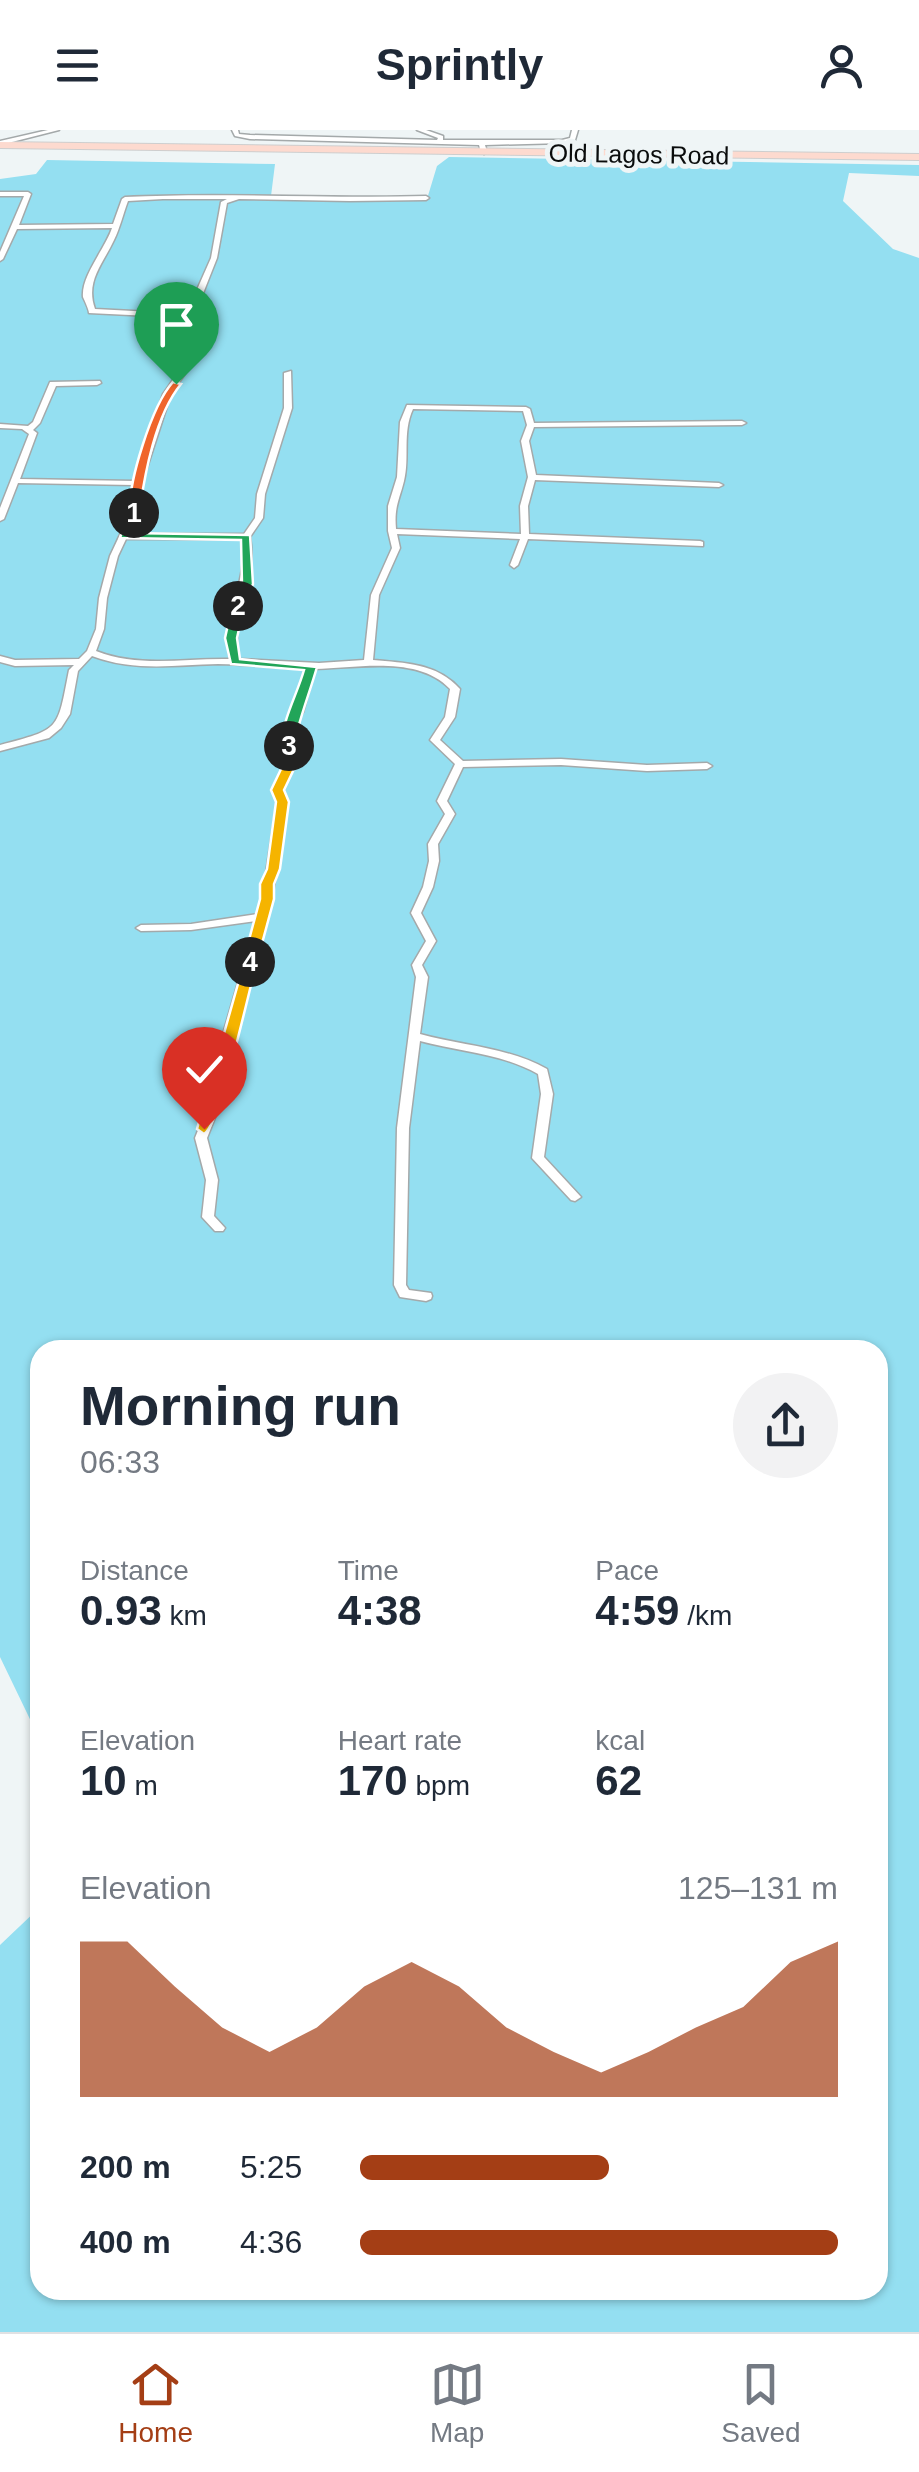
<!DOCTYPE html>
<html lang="en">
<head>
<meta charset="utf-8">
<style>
	body { margin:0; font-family:Arial,sans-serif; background:#f2f2f3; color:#1f2937; height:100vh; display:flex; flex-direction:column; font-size:38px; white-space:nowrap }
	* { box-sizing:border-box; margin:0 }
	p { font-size:32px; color:#747a83 }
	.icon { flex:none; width:55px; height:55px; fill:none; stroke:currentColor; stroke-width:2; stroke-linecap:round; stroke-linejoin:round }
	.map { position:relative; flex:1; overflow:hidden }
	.panel { position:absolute; left:30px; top:1210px; width:858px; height:960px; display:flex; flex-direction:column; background:#fff; border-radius:30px; box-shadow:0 2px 8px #0004 }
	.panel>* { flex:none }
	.pin { position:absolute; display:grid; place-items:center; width:85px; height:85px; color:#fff; margin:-102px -42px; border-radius:50% 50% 50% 0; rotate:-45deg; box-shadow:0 0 10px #0007 }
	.pin .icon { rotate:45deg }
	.km { position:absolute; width:50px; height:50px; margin:-25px; border-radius:50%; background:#222; color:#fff; font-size:28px; line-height:50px; text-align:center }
	.round { display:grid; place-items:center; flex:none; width:105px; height:105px; border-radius:52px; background:#f2f2f3 }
	.summary { display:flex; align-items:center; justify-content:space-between; height:170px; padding:0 50px }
	h1 { font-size:55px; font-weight:600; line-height:75px }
	.stats { display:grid; grid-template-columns:repeat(3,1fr); gap:15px; height:170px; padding:10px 50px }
	.stats div { display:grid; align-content:center }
	.stats b { font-size:42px; font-weight:600 }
	.stats small { font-size:28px; font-weight:400 }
	.stats p { font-size:28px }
	.chart { height:280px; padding:20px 50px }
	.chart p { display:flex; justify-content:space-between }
	.chart svg { width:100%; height:180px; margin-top:10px; fill:#a43e15; opacity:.7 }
	ul { padding:0 50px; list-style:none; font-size:32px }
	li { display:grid; grid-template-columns:160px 120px 1fr; align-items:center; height:75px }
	li i { height:25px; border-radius:12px; background:#a43e15 }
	header { display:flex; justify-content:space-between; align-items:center; height:130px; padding:0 50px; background:#fff; font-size:45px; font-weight:600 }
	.tabs { display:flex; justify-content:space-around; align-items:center; height:140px; border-top:2px solid #e0e1e3; background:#fff; font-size:28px; color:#747a83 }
	.tabs a { display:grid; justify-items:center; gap:5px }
	.tabs .on { color:#a43e15 }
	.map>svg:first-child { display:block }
</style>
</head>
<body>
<header><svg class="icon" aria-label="menu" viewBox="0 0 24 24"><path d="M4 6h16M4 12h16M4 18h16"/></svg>Sprintly<svg class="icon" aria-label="person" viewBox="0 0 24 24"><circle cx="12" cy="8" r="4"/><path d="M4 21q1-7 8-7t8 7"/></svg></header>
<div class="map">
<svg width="919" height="2202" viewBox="0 0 919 2202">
	<rect width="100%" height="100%" fill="#eff5f6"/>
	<!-- green -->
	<path fill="#94dff1" d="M449,27L919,35V46L849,43L843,71L893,119L919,128V2202H0V1815L40,1777V2160H878V1220H40V1610L0,1527V49L36,44L47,30L275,34L271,66L427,69L437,36Z"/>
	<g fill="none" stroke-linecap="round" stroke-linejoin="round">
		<defs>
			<path id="street" d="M48,0H59L0,15V11Z
				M232,0H238L239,4L250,5L437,10L438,8L417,0H426L443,6V10H562L570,8L572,0H578L575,10L564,13L485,15L487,22L484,24L481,22L479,15L250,9L235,6Z
				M0,62H28L31,64L19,95L113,94L122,69L125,67C225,62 326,69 426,66L429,68L426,70L350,71L239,69L227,73L217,128L200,171L198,193L184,225L185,244L171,264L142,353L141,377L129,404H244L255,388L257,364L284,278V243L291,241L292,278L265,364L263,388L250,407C258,453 229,487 239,529L319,533L364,530L371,465L392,418L388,401V376L397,347L400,292L407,275L526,277L530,279L534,293L742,291L746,293L742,295L534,297L529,311L536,345L719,353L723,355L719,357L535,350L528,376L529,404L700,411L703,412V416L528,409L518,435L514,438L510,435L520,409L397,404L400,418L379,465L373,530C405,533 437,533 460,559L455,587L440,610L463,631L561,629L647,635L707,633L712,636L707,639L647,641L561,635L463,637L447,671L455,684L438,714L439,731L433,757L421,783L436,811L422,835L428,847L420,904C464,916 507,917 547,939L553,964L544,1027L581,1067L575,1071L571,1070L532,1028L541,964L538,944C501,923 460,922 420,911L409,998L406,1155L409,1160L431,1163L432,1166L431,1169L426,1171L400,1167L394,1155L397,998L416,847L412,835L426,811L411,783L423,757L429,731L428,714L445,684L437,671L455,634L430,610L445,587L450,559C418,525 357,538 315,539L303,582L292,600L294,637L282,660L287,672L272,769L235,904L222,970L207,1008L218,1050L214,1086L225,1098L223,1101H215L202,1087L206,1050L195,1008L210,970L223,904L256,791L191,800L141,801L136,798L141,795L191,794L257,784L262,769L277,672L272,660L284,637L282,600L293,582L306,539C277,538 248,534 218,534C175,535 134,542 92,526L78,541L70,584L61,598L49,608L0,621V615C61,599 57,601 69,540L74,535L15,536L0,532V526L15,530L79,529L87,521L96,499L99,468L110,426L133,377L134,355L18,353L4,389L0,391V378L29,304L22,299L0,298V294L28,296L33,292L50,252L100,251L101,253L97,255L56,256L40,293L33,300L37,303L20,349L135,351L163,264L177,244L176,225L191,188L89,183C89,180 84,169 83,167C81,146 105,119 112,98L17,99L3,129L0,131V122L24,66H0ZM163,69H227L221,72L211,128L192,171L191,184L95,179C85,151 103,134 114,110C120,98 123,84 128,71ZM413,279L523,281L527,295L521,311L528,347L520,376L521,404L396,399C394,377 399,371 404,351C410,327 402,303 413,279ZM126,409H242C249,451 221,488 230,529C184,528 139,538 96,521L104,499L107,468L118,426Z"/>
			<path id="primary" d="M0,12L919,24V30L0,18Z"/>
		</defs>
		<!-- street casing -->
		<use href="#street" stroke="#a4a9aa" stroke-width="3"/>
		<!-- primary casing -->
		<use href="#primary" stroke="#cecece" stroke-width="2"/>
		<!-- street -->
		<use href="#street" fill="#fff" fill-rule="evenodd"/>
		<!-- primary -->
		<use href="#primary" fill="#fddacf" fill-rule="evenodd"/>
	</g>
	<!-- split-1 -->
	<path fill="#f0652b" stroke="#fff" stroke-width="2.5" d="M173,252L181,254C155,286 145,343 139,383L130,385C127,354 152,275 173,252Z"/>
	<!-- split-2 -->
	<path fill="#22a559" stroke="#fff" stroke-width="2.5" d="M134,379L139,383L131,403L250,405L253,454L242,479L232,476L242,454L241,410L120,408L128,383Z"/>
	<!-- split-3 -->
	<path fill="#22a559" stroke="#fff" stroke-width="2.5" d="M238,473L244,476L237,508L240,529L317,537C309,565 298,592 293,619L282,616C281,592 297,565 304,540L231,534L225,508L232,476Z"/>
	<!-- split-4 -->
	<path fill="#f5b400" stroke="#fff" stroke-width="2.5" d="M289,613L295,616V637L284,660L289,672L280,739L274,754V769L257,832L250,836L243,832L260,769V754L267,739L276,672L271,660L282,637V616Z"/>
	<!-- split-5 -->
	<path fill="#f5b400" stroke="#fff" stroke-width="2.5" d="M245,829L257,832C249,859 220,996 204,1004L197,999Z"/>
	<g text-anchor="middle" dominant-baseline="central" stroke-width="10" stroke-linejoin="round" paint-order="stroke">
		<!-- far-street labels -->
		<g font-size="25" fill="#0a0c0c" stroke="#eff5f6">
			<text transform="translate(639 24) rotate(1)">Old Lagos Road</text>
		</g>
	</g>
</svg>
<div class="pin" style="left:176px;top:254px;background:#1e9e55"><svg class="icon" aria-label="arrive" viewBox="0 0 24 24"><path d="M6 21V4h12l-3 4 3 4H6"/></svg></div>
<div class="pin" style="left:204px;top:999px;background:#d93025"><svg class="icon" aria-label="check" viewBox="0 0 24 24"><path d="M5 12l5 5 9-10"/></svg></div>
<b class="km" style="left:134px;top:383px">1</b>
<b class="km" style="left:238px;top:476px">2</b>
<b class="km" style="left:289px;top:616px">3</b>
<b class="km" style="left:250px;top:832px">4</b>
<section class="panel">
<div class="summary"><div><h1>Morning run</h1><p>06:33</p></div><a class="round"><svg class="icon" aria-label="share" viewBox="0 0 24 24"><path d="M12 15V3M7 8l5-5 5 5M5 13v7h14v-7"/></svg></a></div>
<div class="stats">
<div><p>Distance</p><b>0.93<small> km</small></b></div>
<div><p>Time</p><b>4:38</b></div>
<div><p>Pace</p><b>4:59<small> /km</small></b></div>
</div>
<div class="stats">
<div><p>Elevation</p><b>10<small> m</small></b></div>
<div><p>Heart rate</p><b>170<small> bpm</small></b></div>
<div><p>kcal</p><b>62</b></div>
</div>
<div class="chart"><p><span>Elevation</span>125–131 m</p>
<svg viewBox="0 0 160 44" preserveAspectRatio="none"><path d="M0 44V6L10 6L20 17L30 27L40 33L50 27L60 17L70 11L80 17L90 27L100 33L110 38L120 33L130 27L140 22L150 11L160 6V44z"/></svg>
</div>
<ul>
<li><b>200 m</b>5:25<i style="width:52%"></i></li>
<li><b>400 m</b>4:36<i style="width:100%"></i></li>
</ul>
</section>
</div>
<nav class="tabs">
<a class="on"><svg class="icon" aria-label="home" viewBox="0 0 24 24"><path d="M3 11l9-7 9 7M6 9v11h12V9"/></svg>Home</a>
<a><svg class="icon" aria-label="map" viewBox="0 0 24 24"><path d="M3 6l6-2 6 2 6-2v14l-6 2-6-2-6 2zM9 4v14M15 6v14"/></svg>Map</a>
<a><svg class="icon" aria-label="saved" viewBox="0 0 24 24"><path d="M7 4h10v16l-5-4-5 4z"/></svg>Saved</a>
</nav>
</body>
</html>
